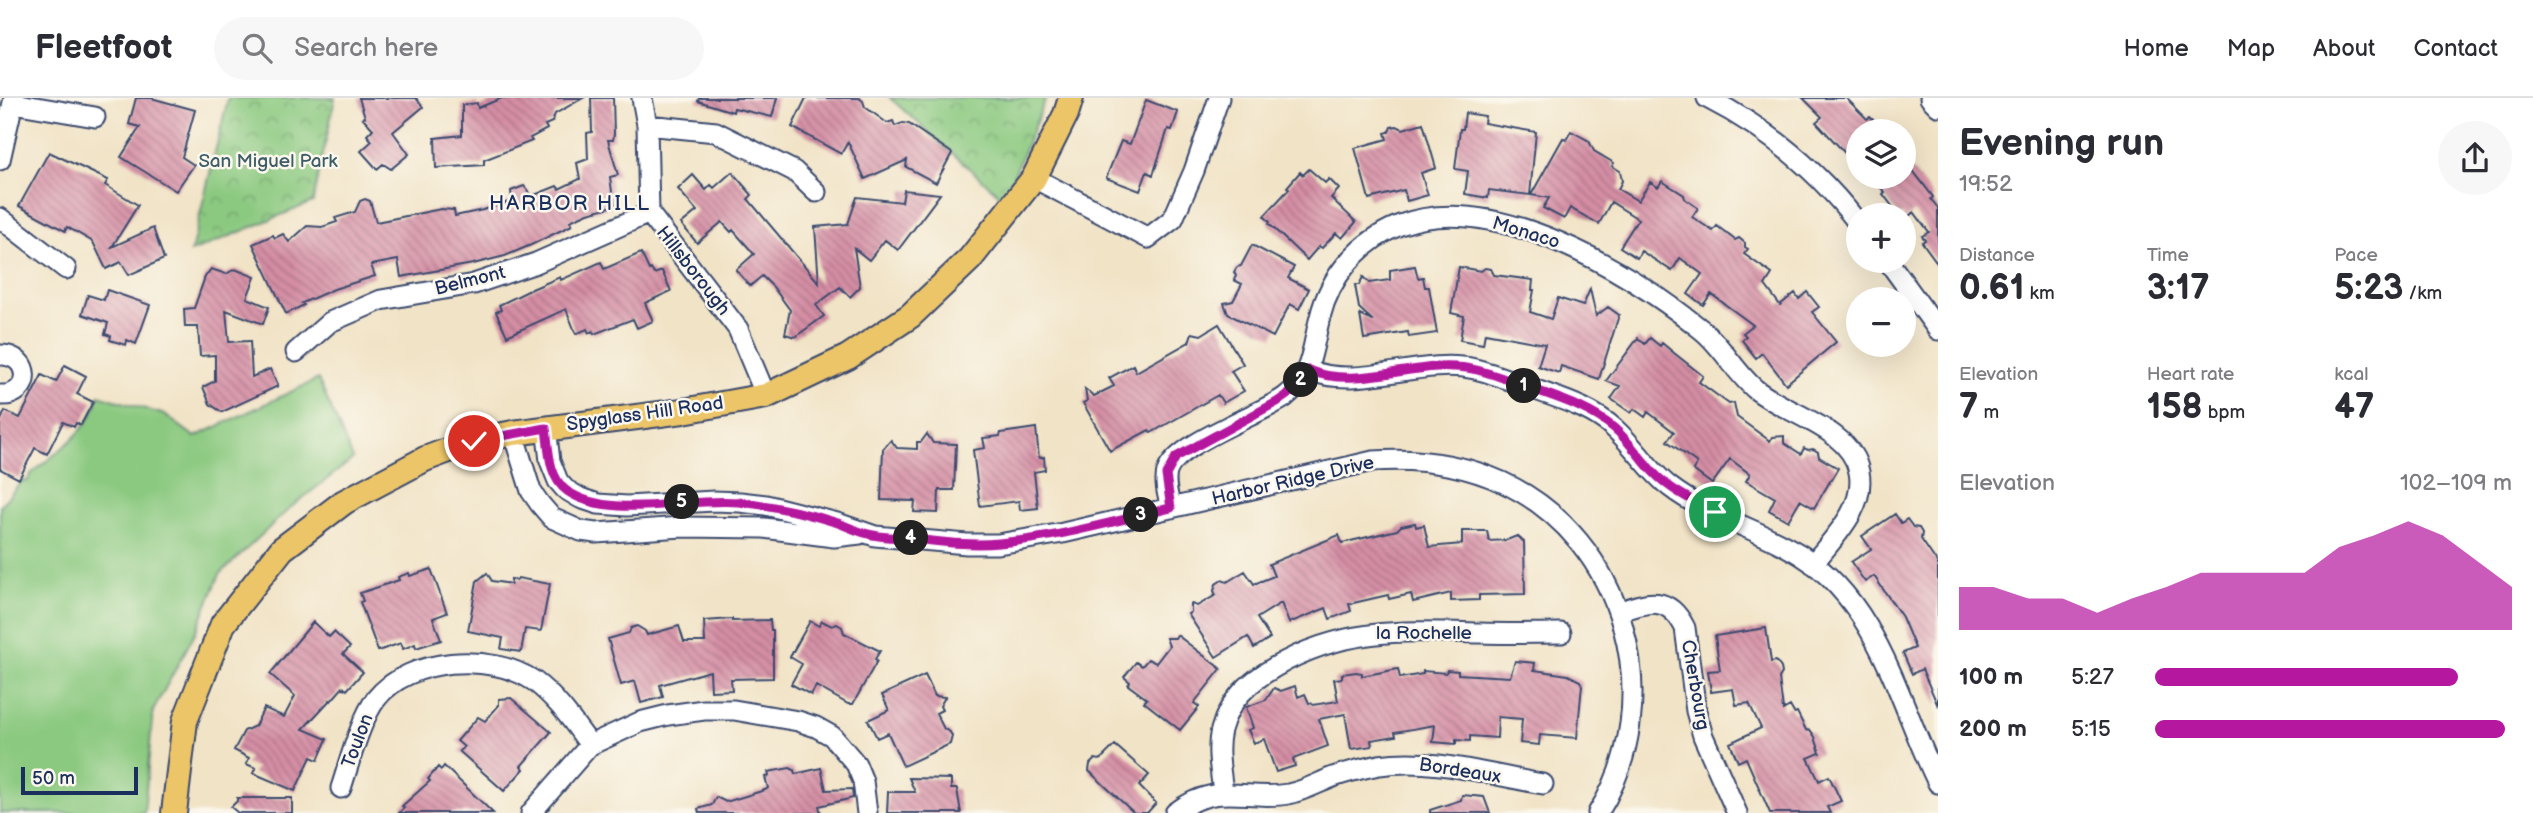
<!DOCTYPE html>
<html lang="en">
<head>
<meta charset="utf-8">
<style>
	body { margin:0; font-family:"Balsamiq Sans",sans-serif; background:#f7f7f7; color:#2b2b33; height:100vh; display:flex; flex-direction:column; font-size:26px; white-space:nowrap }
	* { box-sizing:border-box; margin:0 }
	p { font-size:23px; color:#7c7c81 }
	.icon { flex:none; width:38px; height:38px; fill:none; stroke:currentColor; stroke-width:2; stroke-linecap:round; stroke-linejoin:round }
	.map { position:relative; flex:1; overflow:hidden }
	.drawer { display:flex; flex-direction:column; background:#fff; width:595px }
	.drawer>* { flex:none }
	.tools { position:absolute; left:1846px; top:21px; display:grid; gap:14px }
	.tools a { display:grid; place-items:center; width:70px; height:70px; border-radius:50%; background:#fff; box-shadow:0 7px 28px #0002; font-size:35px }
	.scale { position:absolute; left:21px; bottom:18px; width:117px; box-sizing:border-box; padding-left:7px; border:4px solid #1b2f5e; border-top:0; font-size:19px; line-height:24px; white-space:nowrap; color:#1b2f5e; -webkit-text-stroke:5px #fbf7ec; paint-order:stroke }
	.pin { position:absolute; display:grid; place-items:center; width:60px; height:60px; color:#fff; margin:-30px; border:4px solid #fff; border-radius:50%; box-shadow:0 2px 7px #0007 }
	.km { position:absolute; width:35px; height:35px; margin:-18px; border-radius:50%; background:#222; color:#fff; font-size:19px; line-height:35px; text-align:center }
	.round { display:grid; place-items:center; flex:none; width:74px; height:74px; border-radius:37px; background:#f7f7f7 }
	.headline { display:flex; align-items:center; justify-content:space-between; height:119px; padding:0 21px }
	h1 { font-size:38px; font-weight:600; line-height:52px }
	.stats { display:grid; grid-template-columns:repeat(3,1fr); gap:10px; height:119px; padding:7px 21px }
	.stats div { display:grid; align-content:center }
	.stats b { font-size:35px; font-weight:600 }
	.stats small { font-size:19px; font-weight:400 }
	.stats p { font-size:19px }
	.chart { height:196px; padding:14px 21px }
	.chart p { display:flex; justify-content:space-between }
	.chart svg { width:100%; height:126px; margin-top:7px; fill:#b5179e; opacity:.7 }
	ul { padding:0 21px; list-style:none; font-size:23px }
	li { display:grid; grid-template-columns:112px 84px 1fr; align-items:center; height:52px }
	li i { height:18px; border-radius:9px; background:#b5179e }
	header { display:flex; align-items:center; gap:42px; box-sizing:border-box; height:98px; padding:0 35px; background:#fff; border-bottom:2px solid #e1e1e2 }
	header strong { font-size:33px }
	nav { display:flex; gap:38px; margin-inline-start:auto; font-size:24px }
	.search { width:490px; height:63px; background:#f7f7f7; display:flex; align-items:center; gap:18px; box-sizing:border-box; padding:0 24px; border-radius:38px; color:#7c7c81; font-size:26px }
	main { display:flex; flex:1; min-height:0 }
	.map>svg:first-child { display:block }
</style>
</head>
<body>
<header>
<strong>Fleetfoot</strong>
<div class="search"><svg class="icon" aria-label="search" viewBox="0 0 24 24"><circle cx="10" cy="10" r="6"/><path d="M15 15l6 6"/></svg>Search here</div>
<nav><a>Home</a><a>Map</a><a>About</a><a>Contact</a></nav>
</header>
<main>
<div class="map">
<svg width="1938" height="715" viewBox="0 0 1938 715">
	<defs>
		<pattern id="park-crowns" width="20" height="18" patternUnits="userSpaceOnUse" patternTransform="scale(1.75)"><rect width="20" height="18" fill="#8bc980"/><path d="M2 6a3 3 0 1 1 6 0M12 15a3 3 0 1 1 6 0" fill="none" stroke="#71a46c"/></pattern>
		<pattern id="building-back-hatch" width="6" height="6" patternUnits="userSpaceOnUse" patternTransform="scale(1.75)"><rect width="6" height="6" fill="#d58ea4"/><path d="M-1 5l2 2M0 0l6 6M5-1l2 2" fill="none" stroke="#ac7489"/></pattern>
	</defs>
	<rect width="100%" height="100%" fill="#fbf7ec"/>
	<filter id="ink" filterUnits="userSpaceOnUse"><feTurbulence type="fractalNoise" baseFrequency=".0143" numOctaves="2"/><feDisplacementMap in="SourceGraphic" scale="14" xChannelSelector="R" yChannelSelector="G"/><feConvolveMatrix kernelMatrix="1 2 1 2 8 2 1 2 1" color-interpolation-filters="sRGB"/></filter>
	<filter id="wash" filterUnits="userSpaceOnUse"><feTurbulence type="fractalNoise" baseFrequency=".00686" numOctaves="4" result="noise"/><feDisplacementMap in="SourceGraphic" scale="28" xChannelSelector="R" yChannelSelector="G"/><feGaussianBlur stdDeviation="1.57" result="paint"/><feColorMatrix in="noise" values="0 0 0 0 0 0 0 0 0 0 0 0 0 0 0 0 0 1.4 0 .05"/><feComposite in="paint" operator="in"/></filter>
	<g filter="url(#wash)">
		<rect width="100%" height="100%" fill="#f1e3c6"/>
		<!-- green -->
		<path fill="#8bc980" stroke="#537c6f" stroke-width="2" d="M318,281L353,361L290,410L220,476L196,533L153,613L144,715H0V408L23,382L27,384L31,376C57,353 92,333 99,297L165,317L195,339Z"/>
		<!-- park -->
		<path fill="url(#park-crowns)" stroke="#537c6f" stroke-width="2" d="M228,0H335L313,104L191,154Z
			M890,0H1046L1004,101Z"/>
		<g id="blocks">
			<!-- building -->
			<path fill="url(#building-back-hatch)" d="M136,0H151L195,12L182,59L194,67L176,93L121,59L140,29L129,26Z
				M359,0H416L423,9L393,34L409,56L391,71L383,66L377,71L361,53L372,43L367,37L373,31L363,20L365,19Z
				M502,0H583L555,16L552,24L545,27L547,31L530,40L532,43L484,62V67L436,70L435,40L462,37V7L477,5L478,10Z
				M591,0H613L614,36L613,42H608L618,77L610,79L614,108L588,115L570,123L572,127L531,147L505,158L473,166L401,179L398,162L371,167L375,178L334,191L302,205L304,207L286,216L253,146L273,137L275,140L283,136L289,144L307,128L322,129L337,124L335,120L355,114L360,103L365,101L370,103L376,124L441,111L454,112L455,118L483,112L512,103L511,93L524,88L532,98L557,88L559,91L580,81L577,65L588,61L587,35L592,34Z
				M699,0H777L772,19L734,10L733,14L698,3Z
				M806,0H859L863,3L865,9L887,25L893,23L895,28L903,25L909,26L952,55L936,85L906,69L907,62L865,81L848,44L841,56L792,29Z
				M1803,0H1846L1867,21L1870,19L1885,33H1858V69L1816,24L1822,19Z
				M1146,2L1178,14L1172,32L1168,31L1153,77L1147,74L1140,93L1106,80L1121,43L1130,46Z
				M1465,15L1485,18L1484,25L1536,34L1530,97L1489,92L1488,100L1465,96L1468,73L1455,71L1460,31H1463Z
				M1423,25L1436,70L1421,75L1428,97L1407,103L1404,92L1369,101L1355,50L1387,41L1385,35L1389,34L1391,29L1397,28L1403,31Z
				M1571,33L1589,43L1594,53L1614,65L1612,68L1620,73L1622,83L1618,91L1638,103L1650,84L1658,89L1662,83L1684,97L1685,101L1698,110L1692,119L1713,133L1717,128L1735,142L1739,140L1745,145V149L1748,151L1744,156L1772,176L1765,187L1780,207L1795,195L1799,201L1807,194L1819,209L1812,214L1836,244L1786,286L1762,255L1756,260L1742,242L1746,238L1743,235L1753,227L1711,196L1703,207L1688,196L1702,176L1680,160L1672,173L1641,153L1637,160L1620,149L1638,121L1611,104L1599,126L1570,110L1564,121L1543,110L1549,100L1531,97L1563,40L1566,42Z
				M49,54L108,82L105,87L138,107L112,149L153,130L164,161L129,177L121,164L106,171L93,144L67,129L65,133L19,108Z
				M1911,70L1933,99L1931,101L1938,110V166L1922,144L1925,142L1922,138L1929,134L1914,114L1904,122V117H1899L1883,96L1885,94L1869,79H1904V75Z
				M1309,71L1325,85L1329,81L1339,91L1331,100L1356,124L1342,140L1336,135L1322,150L1319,148L1307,162L1269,126L1270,124L1264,118L1289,91L1287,89L1300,74L1303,77Z
				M732,74L752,97L748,101L819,185L815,129L848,126L857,99L902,104L904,92L940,96L898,152L885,142L869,162L854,150L860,189L850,199L840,189L816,207L824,218L795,239L785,236L790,212L773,189L762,178L750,188L736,172L754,156L733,132L731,134L722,124L697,145L681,126L697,113L678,91L693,77L706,92L711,87L714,90Z
				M1252,147L1294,169L1288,180L1309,191L1299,211L1290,206L1273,239L1228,216L1224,205L1233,203L1242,186L1234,182L1236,178L1234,174L1237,169L1241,168Z
				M641,155L649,172L651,171L654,176L662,173L671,193L645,205L653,223L637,230L633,221L594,236L593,233L589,235L587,231L576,236L566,211L507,238L496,214L501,212L499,207L532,191L560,179L561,182L601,164L604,171Z
				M1415,168L1418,180L1423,179L1425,189H1429L1437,235L1409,239L1408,234L1364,241L1360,217L1373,223L1359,210L1355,187H1359L1363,179L1369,185L1390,182V172Z
				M1459,169L1481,173L1485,170L1491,171L1494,177L1533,182L1532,192H1534L1530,214L1551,221L1558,200L1583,208L1590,191L1596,218L1608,209L1619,217L1599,281L1561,268L1559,275L1538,268L1545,246L1485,235L1483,246L1460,242L1464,218L1451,215Z
				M211,171L226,176L235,171L255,179L247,200L269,209L263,226L226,212L229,244L250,243L252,279L270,271L278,288L222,314L210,306L203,289L215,283V257L200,258L198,229H185L184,211L194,210L205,179Z
				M107,192L150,207L136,246L127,242L126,247L110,242L111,238L105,236L108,225L82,216L88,197L104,202Z
				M1219,226L1243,266L1231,273L1244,293L1223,305L1218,297L1151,335L1149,332L1110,353L1083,305L1087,303L1085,291L1094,298L1114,288L1109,280L1133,267L1136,274L1189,244L1192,235L1201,237Z
				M1638,240L1645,246L1650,240L1660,248L1662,245L1674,255L1703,278L1699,284L1729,306L1734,305L1737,319L1770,343L1772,339L1784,338V345L1801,356L1804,350L1808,352L1813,351L1818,354L1819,359L1838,370L1814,410L1800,402L1788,423L1769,412L1775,400L1746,383L1750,376L1730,361L1712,386L1693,372L1697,365L1667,343L1674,334L1648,314L1645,319L1634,311L1631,315L1611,301L1620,288L1606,283Z
				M65,267L86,278L77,296L93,304L81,327L76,325L74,329L63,324L47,356L35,350L19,381L0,371V324L5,313L20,320L42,277L56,284Z
				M1036,330L1039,360L1044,359L1045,372L1034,374L1038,410L1020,412L1019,403L980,408L973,352L985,350L983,340L1000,338L1001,335Z
				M927,336L933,345L956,346L954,392H939L938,415L914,414L915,403L881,402L883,351L891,342L897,350L917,351V344H921Z
				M1895,416L1901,425L1907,421L1913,429L1919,430L1922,435L1921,441L1938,466V608L1922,571L1912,576L1903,555L1915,550L1902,519L1874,478L1865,484L1851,464L1871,451L1862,438Z
				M1415,425L1416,429L1424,427L1429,449L1462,446V433H1487L1489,443L1507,442L1517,438L1524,444L1525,496L1479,497V502L1451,503V495L1413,504L1411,496L1389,501L1388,497L1349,506L1351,513L1330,521L1326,510L1289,525L1281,505L1257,520L1270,540L1254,550L1248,539L1216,559L1188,516L1191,514V506L1197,508L1216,497L1214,493L1216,486L1222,482L1227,484L1245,473L1254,486L1274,478L1269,466L1339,437L1342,445L1397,432L1401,428Z
				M431,471L447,515L433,520L441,542L416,550L415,546L403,551L401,545L378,553L360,504L363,503L360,495L399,482L398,479L409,475L410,478Z
				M487,475L492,483L511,486V481L517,482L518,480L550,486L541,533L525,531L521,554L501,551L503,540L468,533L477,483Z
				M732,521V523L770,522L771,532H773V580L731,581L732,592L711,593L710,573L660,587L663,599L641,605L635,583L621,587L608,541L629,535L631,530L637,528L645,533L647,537L679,528L684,544H705L704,523Z
				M810,523L819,528L822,523L832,528L837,526L842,529L844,535L880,553L875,561L877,563L853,606H848L816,588L811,597L791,586L802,566L790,559Z
				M313,524L329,539L334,534L350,549L343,556L363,574L347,592L343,589L331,603L330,602L303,631L327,641L318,662L311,659L295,693L253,675L256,670L246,666L249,660L234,652L244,633L255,628L264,610L284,619L295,598L270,576Z
				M1766,530L1771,564L1776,563L1781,570L1782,575L1779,580L1783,612L1790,608L1794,615L1797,614L1806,632L1811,633L1815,639L1820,655L1808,660L1819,683L1829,678L1841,703L1827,709L1830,715H1770L1746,660L1738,664L1730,645L1761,630L1749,605L1736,607L1733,591L1711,594L1708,573L1720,572L1715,538Z
				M1177,537L1221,571L1194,605L1199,609L1180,632L1144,604L1147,601L1128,587L1130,584L1124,579L1136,564L1142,568L1148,561L1156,565L1169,548L1166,540H1175Z
				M1515,563L1535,565L1534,572L1568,577L1580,583L1582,587L1577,640L1540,637L1539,647L1520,645L1522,621L1498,619L1497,640L1470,638V643L1456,642V646L1433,644L1435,627L1395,634L1396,638L1371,642L1372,648L1351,651L1345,616L1319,621L1328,648L1293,661L1295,668L1276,674L1264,641L1254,645L1248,632L1253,630L1246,609L1266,602L1274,590L1281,593L1295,588L1298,599L1305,596L1309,605H1311L1313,607L1338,603L1334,581L1342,580V576L1356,574L1362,575V578L1398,571L1400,580L1423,576V573L1446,575L1447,572L1458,573V576L1510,579Z
				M925,577L935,598L945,599L940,608L942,612L936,615L944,631L950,634L952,638L950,646L903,668L888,635L877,640L868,622L889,612L882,597Z
				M511,600L551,634L521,668L524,671L504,693L459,653L464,649L457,643L478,619L485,623L499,607V601Z
				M1115,647L1149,677L1139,688L1156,705L1147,715H1134L1089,673L1090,666L1095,661L1100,662Z
				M444,668L493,715H399L404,710L402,708L430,683L428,681L438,669L441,672Z
				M790,670L794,672L795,676L821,670L826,692L852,691L853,700L819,708L821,715H699L698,711L712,707L716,699L726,704L765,692L768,690L765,679L769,678L768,674Z
				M909,680L951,681V691H957L961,715H887L888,694H915Z
				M1462,697L1484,699L1490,715H1430V712L1461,702Z
				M237,700H292V715H238L231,709L237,703Z"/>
		</g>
	</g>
	<g filter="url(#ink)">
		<use href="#blocks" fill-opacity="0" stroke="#3b4a6e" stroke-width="2"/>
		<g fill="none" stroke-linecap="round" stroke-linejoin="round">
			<defs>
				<path id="minor" d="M642,0L647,27L649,115L738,231L766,298
					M1707,0C1766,30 1818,73 1858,125
					M1930,0L1938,8
					M13,5L95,19
					M647,27L716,34L794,73L816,94
					M0,62L14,0
					M1034,80L1148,140L1173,121L1194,73L1219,0
					M0,120L66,171
					M1888,163L1938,232
					M296,254L330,224L381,202L474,186L536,165L649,115
					M0,257C32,256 33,299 0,297
					M1308,272C1361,293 1419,259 1475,271C1492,275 1509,282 1525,288C1556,300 1590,308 1615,331C1635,349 1649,373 1670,389C1709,419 1760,431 1801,457C1880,507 1899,607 1938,685
					M546,329L550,363L558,383L565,391L580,400L598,406L627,408L714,403L740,404L766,407L837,425L875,438L967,446H998L1063,435L1373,363C1418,360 1460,365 1502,384C1625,440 1669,603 1598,715
					M513,335L531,393L540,406L552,420L581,433L596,435L682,429L764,430L834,439L860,436
					M1171,410C1168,398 1164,386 1167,374C1176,345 1258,318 1285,299C1313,278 1312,249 1320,219C1330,178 1360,143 1400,127C1495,91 1631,175 1702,232C1723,249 1735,274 1755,291C1787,317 1851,330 1859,374C1866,410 1833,440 1813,466
					M1619,514C1648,503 1669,497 1685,530L1696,613L1703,638L1737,715
					M341,690C349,666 361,620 376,601C409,559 491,554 534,583C557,600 573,624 590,647
					M1223,695C1221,675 1216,652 1221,632C1229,602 1249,584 1275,569C1343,529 1405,533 1481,535C1508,536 1534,535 1561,535
					M531,715L590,647L640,624L668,617L704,612H734L798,623L816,629L832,638L856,666L863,683L867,715
					M1175,715C1217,682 1245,703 1288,696C1304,693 1318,685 1333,679C1348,674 1364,670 1379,667C1434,659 1489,677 1543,686"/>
				<path id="major" d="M174,715L185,623L223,526L282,451L344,404L425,361L473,343L513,335L683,313L766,298L848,259L910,218L970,161L1034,80L1066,16L1071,0"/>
			</defs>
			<!-- minor casing -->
			<use href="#minor" stroke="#3b4a6e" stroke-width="23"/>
			<!-- major casing -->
			<use href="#major" stroke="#3b4a6e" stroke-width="28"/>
			<!-- minor -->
			<use href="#minor" stroke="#fff" stroke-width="19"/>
			<!-- major -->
			<use href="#major" stroke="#edc569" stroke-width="24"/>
		</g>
	</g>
	<g fill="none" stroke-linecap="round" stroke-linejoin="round" filter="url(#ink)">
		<defs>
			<path id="route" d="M474,343L546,330C549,351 548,379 567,393C611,423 687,399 739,404C772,407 806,415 838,425C849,429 860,435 873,437C886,440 901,439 915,441C943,444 971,448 999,445C1057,440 1114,423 1171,410L1166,377L1176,359L1277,304L1290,295L1308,272C1362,294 1420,258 1477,272C1494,276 1511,283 1527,289C1557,300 1589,309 1614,330C1629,343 1639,359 1653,374C1670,392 1693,403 1715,414"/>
		</defs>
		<!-- route casing -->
		<use href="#route" stroke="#fff" stroke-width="14"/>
		<!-- route -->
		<use href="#route" stroke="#b5179e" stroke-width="9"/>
	</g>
	<g text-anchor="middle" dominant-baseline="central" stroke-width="5" stroke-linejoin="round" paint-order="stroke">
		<!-- park labels -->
		<g font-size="19" fill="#3d5d68" stroke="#fbf7ec">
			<text x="268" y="63">San Miguel Park</text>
		</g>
		<!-- street labels -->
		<g font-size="19" fill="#1b2f5e" stroke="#fbf7ec">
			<text transform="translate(1526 135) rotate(17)">Monaco</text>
			<text transform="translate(693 173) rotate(52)">Hillsborough</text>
			<text transform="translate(470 183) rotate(-14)">Belmont</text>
			<text transform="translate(645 316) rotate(-8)">Spyglass Hill Road</text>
			<text transform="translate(1293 383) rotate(-13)">Harbor Ridge Drive</text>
			<text x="1424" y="535">la Rochelle</text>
			<text transform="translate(1695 587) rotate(80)">Cherbourg</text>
			<text transform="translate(358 643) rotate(-69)">Toulon</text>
			<text transform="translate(1460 673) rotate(9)">Bordeaux</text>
		</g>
		<!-- neighbourhood labels -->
		<g font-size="21" letter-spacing="2" fill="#1b2f5e" stroke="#fbf7ec">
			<text x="570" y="105">HARBOR HILL</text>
		</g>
	</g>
</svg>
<div class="tools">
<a><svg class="icon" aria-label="layers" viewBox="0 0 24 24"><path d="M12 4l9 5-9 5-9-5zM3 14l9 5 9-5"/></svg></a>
<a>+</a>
<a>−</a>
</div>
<div class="scale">50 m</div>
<div class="pin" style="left:1715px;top:414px;background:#1e9e55"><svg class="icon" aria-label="arrive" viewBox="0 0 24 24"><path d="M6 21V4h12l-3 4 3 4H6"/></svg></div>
<div class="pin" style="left:474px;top:343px;background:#d93025"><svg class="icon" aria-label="check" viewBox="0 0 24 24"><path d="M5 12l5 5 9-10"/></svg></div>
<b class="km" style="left:1524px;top:288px">1</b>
<b class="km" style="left:1301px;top:282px">2</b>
<b class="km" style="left:1141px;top:417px">3</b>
<b class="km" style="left:911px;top:440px">4</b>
<b class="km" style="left:682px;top:404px">5</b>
</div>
<section class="drawer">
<div class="headline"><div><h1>Evening run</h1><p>19:52</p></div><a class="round"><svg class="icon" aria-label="share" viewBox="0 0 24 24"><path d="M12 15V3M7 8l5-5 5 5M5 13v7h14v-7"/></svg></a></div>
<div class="stats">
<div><p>Distance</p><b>0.61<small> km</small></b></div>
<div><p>Time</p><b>3:17</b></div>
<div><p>Pace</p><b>5:23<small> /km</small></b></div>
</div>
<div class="stats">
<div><p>Elevation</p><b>7<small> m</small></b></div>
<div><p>Heart rate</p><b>158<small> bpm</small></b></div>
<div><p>kcal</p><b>47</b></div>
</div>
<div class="chart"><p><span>Elevation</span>102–109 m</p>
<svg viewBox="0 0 160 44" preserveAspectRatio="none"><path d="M0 44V29L10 29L20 33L30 33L40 38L50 33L60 29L70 24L80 24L90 24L100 24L110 15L120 11L130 6L140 11L150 20L160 29V44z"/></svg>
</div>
<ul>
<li><b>100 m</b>5:27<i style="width:85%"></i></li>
<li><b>200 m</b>5:15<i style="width:98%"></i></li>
</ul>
</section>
</main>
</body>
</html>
